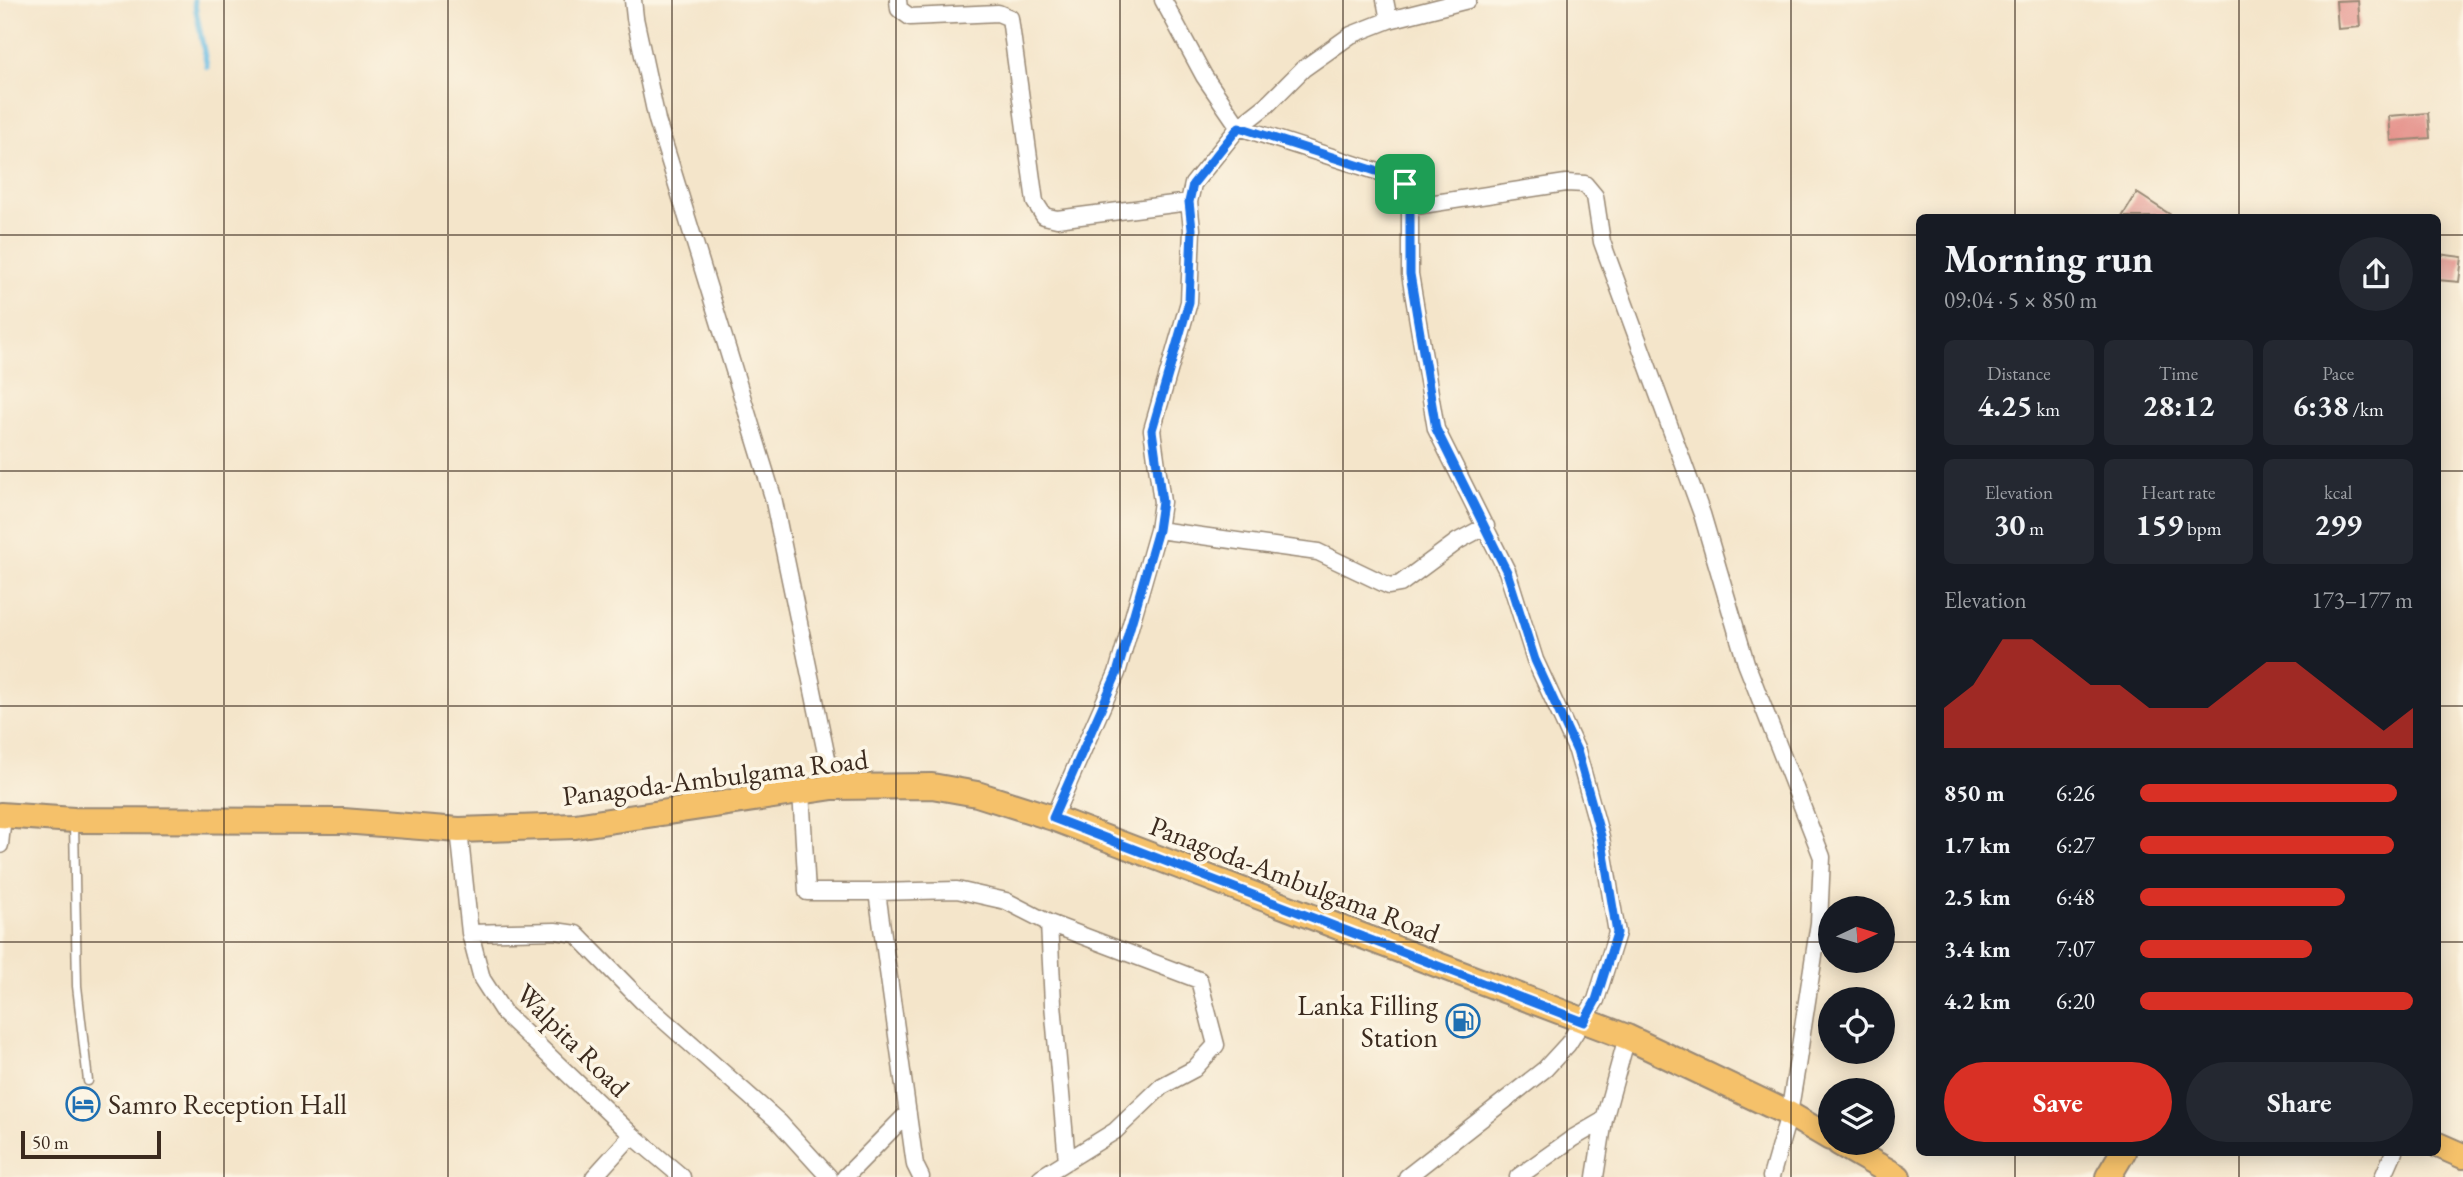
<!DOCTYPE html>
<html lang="en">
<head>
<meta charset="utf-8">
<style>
	body { margin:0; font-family:"EB Garamond",serif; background:#242831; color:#f1f3f6; height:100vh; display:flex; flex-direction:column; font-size:26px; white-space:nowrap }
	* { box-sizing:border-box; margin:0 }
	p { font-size:23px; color:#9ea1a6 }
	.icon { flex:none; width:38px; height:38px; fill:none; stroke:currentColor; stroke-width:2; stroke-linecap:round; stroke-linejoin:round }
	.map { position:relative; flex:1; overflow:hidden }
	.sheet { position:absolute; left:1916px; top:214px; width:525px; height:942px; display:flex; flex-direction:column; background:#171b24; border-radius:10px; box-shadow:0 4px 18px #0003 }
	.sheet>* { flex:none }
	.needle { width:46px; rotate:86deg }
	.fabs { position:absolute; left:1818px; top:896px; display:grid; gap:14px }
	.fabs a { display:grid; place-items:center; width:77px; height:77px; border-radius:50%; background:#171b24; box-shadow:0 4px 18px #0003; font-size:35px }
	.scale { position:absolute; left:21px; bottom:18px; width:140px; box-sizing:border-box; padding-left:7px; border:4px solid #3b2a1e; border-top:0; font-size:19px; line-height:24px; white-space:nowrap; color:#3b2a1e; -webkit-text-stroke:5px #fcf5e5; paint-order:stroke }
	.pin { position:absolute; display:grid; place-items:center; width:60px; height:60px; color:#fff; margin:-30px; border-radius:14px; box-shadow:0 4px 10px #0006 }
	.round { display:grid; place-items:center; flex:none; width:74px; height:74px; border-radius:37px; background:#242831 }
	.summary { display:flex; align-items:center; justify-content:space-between; height:119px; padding:0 28px }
	h1 { font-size:38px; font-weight:700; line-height:52px }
	.metrics { display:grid; grid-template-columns:repeat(3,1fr); gap:10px; height:119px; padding:7px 28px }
	.metrics div { display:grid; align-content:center; border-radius:10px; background:#242831; text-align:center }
	.metrics b { font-size:30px; font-weight:700 }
	.metrics small { font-size:19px; font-weight:400 }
	.metrics p { font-size:19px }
	.chart { height:196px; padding:14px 28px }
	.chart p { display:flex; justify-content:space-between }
	.chart svg { width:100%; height:126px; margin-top:7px; fill:#d93025; opacity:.7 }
	.primary-button { display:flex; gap:14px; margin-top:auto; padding:14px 28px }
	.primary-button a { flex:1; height:80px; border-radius:42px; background:#d93025; color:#fff; font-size:28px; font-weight:700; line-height:80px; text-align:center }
	.primary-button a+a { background:#242831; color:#f1f3f6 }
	ul { padding:0 28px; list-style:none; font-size:23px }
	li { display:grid; grid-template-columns:112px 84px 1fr; align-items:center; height:52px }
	li i { height:18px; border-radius:9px; background:#d93025 }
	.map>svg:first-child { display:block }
</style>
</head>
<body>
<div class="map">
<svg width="2463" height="1177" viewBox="0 0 2463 1177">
	<rect width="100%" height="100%" fill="#fcf5e5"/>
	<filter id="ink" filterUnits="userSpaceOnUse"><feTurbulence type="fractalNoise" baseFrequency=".0143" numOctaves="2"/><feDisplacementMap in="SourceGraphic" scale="14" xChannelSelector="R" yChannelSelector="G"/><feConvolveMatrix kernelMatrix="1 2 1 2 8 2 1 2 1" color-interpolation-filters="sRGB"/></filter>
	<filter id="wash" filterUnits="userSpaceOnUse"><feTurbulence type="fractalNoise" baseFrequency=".00686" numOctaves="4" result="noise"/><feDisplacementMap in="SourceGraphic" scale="28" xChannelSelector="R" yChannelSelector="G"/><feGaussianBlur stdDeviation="1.57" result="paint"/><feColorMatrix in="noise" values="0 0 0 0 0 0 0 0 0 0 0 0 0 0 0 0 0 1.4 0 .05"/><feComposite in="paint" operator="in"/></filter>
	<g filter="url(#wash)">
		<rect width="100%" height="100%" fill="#f4e5ca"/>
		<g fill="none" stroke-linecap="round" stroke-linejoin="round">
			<!-- stream -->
			<path stroke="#69bee5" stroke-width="5" d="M194,0L207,67"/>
		</g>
		<g id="blocks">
			<!-- building -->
			<path fill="#e48e88" d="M2358,0L2360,27L2338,29L2336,1Z
				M2428,113L2430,138L2391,141L2389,116Z
				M2137,193L2174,217H2122Z
				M2438,254L2462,257L2459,282L2438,280Z"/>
		</g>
	</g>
	<g filter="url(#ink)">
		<use href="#blocks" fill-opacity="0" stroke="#988874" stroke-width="2"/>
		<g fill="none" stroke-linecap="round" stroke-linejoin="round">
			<defs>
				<path id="lane" d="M74,823L77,986L88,1081"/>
				<path id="street" d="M633,0L635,18L657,120L773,497L833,787
					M898,0L899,9L910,17L998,13L1010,18L1035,202L1044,216L1057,219L1189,202
					M1163,0L1204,76L1239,127L1382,173L1405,184L1410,196V274L1436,429L1507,571L1535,660L1577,751L1601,837L1617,933L1596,1000L1568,1044L1545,1069L1407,1177
					M1385,0L1389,20
					M1409,207L1566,183L1585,184L1595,196L1602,242L1702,514L1746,663L1822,857L1819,923L1797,1066L1789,1114L1771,1177
					M1158,530L1318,552L1389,586L1400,584L1458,541L1486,526
					M801,792L807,892H877L915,1165L921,1177
					M1053,818L1117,673L1158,530L1162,502L1152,430L1189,302L1192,229L1189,202L1193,184L1239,127L1267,105L1303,69L1351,35L1389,20L1468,0
					M459,830L470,933L482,979L504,1013L632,1135L682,1177
					M0,845L3,816
					M877,892L957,890L1006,901L1049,923L1199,980L1216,1045L1194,1069L1162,1086L1115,1131L1041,1177
					M1049,923L1053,1004L1067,1161
					M470,933L555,931L576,934L642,1001L779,1122L829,1177
					M594,1177L632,1135
					M845,1177L908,1113
					M1518,1177L1573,1138L1604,1120
					M1595,1177L1604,1120L1627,1037
					M2383,1177L2394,1152"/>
				<path id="primary" d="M0,815L74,820L343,821L459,830L575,826L833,787L932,786L977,794L1053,818L1627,1037L1789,1114L1830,1138
					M1839,1143L1898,1177
					M2438,1145L2463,1156
					M2108,1177L2123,1152"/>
			</defs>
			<!-- lane casing -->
			<use href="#lane" stroke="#988874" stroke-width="11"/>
			<!-- street casing -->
			<use href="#street" stroke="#988874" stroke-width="19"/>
			<!-- primary casing -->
			<use href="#primary" stroke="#988874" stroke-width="28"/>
			<!-- lane -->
			<use href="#lane" stroke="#fff" stroke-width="8"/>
			<!-- street -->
			<use href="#street" stroke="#fff" stroke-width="16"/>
			<!-- primary -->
			<use href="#primary" stroke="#f5c16b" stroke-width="24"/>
		</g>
	</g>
	<g fill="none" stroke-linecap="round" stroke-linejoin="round" filter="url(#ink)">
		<defs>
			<path id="route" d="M1239,127L1382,173L1405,184L1410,196V274L1436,429L1507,572L1535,660L1577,751L1601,836L1617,933L1596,1000L1584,1022L1053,818L1117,673L1158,530L1162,502L1152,430L1189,302L1192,229L1189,202L1193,184Z"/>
		</defs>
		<!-- route casing -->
		<use href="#route" stroke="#fff" stroke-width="14"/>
		<!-- route -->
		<use href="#route" stroke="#1a73e8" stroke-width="9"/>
	</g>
	<!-- grid -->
	<path fill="none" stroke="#3b2a1e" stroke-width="2" stroke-opacity="0.55" d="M224,0V1177M448,0V1177M672,0V1177M896,0V1177M1120,0V1177M1343,0V1177M1567,0V1177M1791,0V1177M2015,0V217M2239,0V217M0,235H1920M2438,235H2463M0,471H1920M2438,471H2463M0,706H1920M2438,706H2463M0,942H1830M1883,942H1920M2438,942H2463M2015,1152V1177M2239,1152V1177"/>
	<!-- icons -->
	<defs>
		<symbol id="fuel-ring" viewBox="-11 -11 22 22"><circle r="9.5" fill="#fcf5e5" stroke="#1f6fb2" stroke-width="1.5"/><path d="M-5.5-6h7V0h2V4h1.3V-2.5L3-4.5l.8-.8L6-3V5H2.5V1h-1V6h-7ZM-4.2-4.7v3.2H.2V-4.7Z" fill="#1f6fb2"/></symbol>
		<symbol id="hotel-ring" viewBox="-11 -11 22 22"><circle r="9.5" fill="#fcf5e5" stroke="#1f6fb2" stroke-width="1.5"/><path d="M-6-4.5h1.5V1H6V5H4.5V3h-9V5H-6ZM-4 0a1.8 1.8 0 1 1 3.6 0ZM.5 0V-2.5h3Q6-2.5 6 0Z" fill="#1f6fb2"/></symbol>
	</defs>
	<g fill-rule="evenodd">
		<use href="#fuel-ring" x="1444" y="1002" width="38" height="38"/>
		<use href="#hotel-ring" x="64" y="1085" width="38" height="38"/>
	</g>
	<g text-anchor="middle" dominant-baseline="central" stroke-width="7" stroke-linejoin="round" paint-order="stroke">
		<!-- street labels -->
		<g font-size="28" fill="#3b2a1e" stroke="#fcf5e5">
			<text transform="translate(715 777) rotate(-7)">Panagoda-Ambulgama Road</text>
			<text transform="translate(1295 879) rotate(21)">Panagoda-Ambulgama Road</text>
			<text transform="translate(573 1040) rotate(45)">Walpita Road</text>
		</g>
		<!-- poi labels -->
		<g font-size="28" fill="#3b2a1e" stroke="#fcf5e5" text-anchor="end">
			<text x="1438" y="1005">Lanka Filling<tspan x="1438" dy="32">Station</tspan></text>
			<text x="108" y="1104" text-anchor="start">Samro Reception Hall</text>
		</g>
	</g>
</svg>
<div class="fabs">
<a><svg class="needle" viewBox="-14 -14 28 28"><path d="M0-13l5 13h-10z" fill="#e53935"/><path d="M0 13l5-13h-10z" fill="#9ea1a6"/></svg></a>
<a><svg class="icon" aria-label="locate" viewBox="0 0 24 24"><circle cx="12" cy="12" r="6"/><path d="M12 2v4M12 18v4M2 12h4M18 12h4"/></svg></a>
<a><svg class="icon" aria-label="layers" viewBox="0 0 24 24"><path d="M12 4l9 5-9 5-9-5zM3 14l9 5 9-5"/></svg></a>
</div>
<div class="scale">50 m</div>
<div class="pin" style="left:1405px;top:184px;background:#1e9e55"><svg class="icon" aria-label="arrive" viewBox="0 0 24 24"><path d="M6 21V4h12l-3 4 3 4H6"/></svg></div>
<section class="sheet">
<div class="summary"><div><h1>Morning run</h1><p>09:04 · 5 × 850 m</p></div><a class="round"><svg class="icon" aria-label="share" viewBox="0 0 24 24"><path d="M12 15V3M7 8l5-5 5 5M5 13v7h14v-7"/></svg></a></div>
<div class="metrics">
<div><p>Distance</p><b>4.25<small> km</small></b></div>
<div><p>Time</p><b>28:12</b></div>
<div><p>Pace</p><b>6:38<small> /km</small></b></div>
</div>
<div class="metrics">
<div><p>Elevation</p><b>30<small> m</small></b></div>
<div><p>Heart rate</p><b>159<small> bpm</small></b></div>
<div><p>kcal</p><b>299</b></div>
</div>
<div class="chart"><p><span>Elevation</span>173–177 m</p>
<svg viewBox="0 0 160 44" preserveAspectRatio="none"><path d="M0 44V30L10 22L20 6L30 6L40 14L50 22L60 22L70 30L80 30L90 30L100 22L110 14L120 14L130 22L140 30L150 38L160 30V44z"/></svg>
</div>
<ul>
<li><b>850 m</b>6:26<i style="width:94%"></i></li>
<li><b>1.7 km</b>6:27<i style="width:93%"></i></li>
<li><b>2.5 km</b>6:48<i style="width:75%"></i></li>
<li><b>3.4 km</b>7:07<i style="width:63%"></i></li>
<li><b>4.2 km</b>6:20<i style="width:100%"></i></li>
</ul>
<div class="primary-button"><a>Save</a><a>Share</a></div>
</section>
</div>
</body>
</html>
